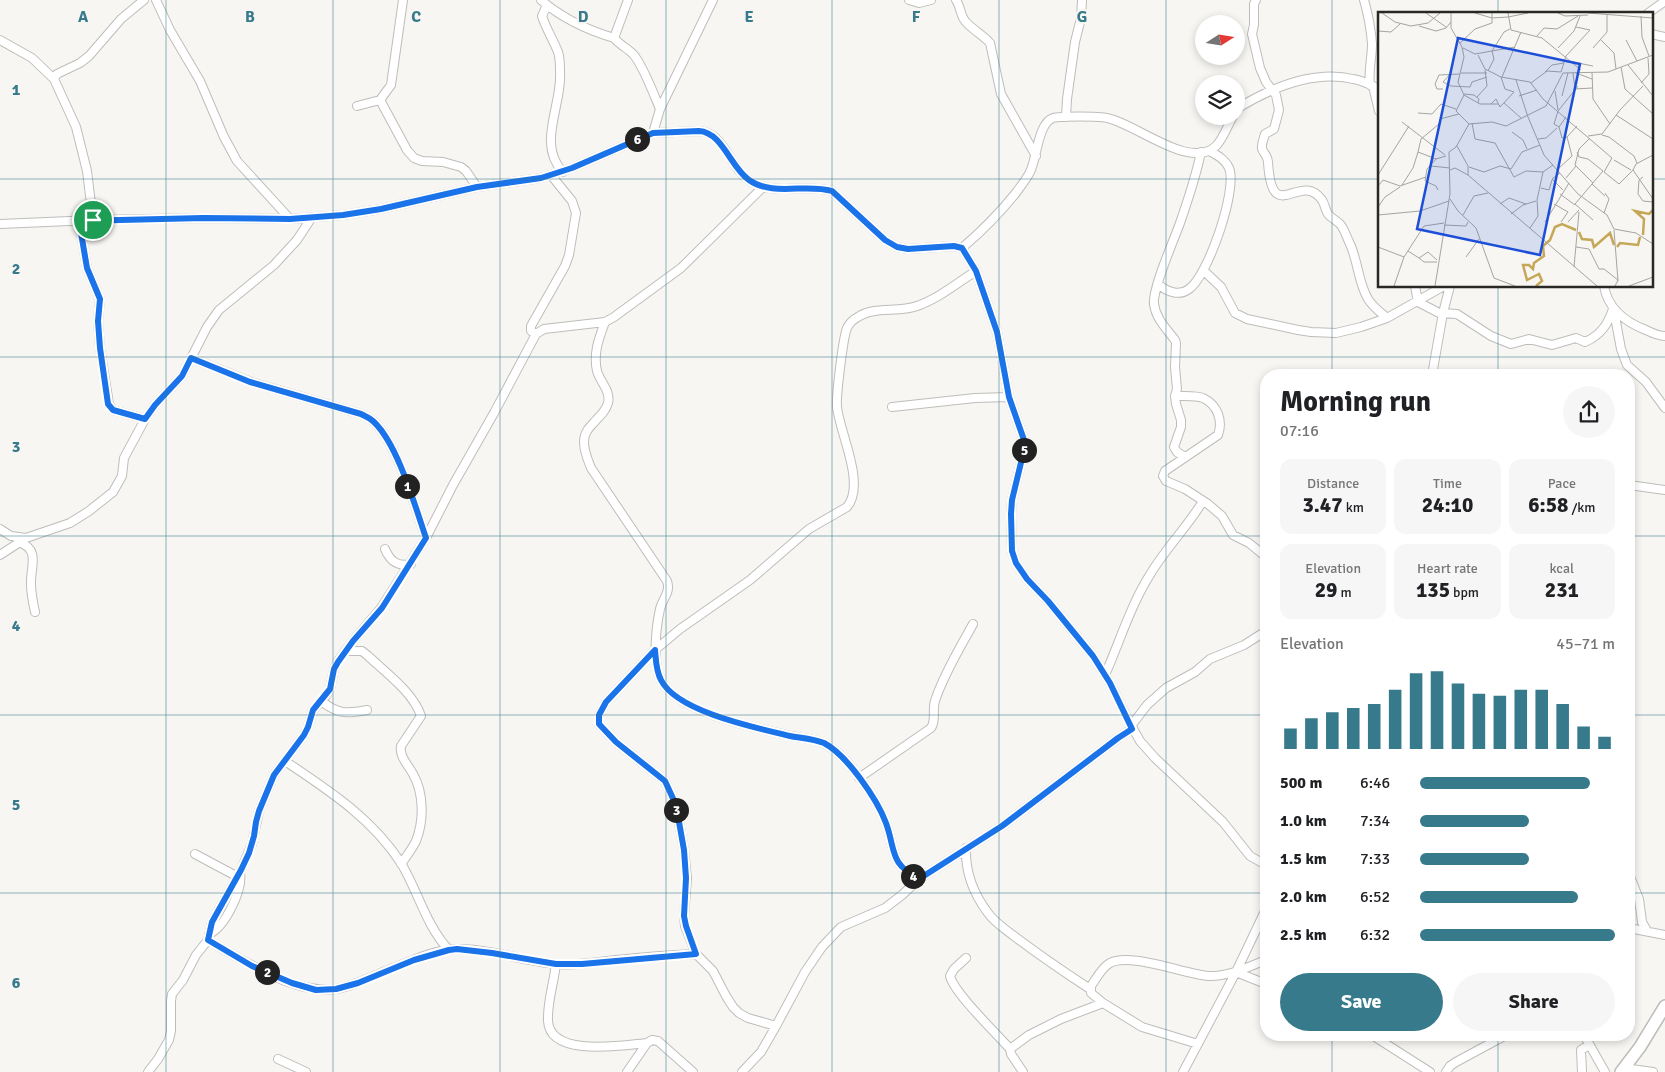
<!DOCTYPE html>
<html lang="en">
<head>
<meta charset="utf-8">
<style>
	body { margin:0; font-family:Signika,sans-serif; background:#f6f6f6; color:#202124; height:100vh; display:flex; flex-direction:column; font-size:19px; white-space:nowrap }
	* { box-sizing:border-box; margin:0 }
	p { font-size:16px; color:#757577 }
	.icon { flex:none; width:28px; height:28px; fill:none; stroke:currentColor; stroke-width:2; stroke-linecap:round; stroke-linejoin:round }
	.map { position:relative; flex:1; overflow:hidden }
	.side { position:absolute; left:1260px; top:369px; width:375px; height:672px; display:flex; flex-direction:column; background:#fff; border-radius:20px; box-shadow:0 2px 8px #0003 }
	.side>* { flex:none }
	.needle { width:32px; rotate:78deg }
	.fabs { position:absolute; left:1195px; top:15px; display:grid; gap:10px }
	.fabs a { display:grid; place-items:center; width:50px; height:50px; border-radius:50%; background:#fff; box-shadow:0 2px 8px #0003; font-size:25px }
	.pin { position:absolute; display:grid; place-items:center; width:42px; height:42px; color:#fff; margin:-21px; border:2px solid #fff; border-radius:50%; box-shadow:0 1px 5px #0007 }
	.km { position:absolute; width:25px; height:25px; margin:-12px; border-radius:50%; background:#222; color:#fff; font-size:14px; line-height:25px; text-align:center }
	.round { display:grid; place-items:center; flex:none; width:52px; height:52px; border-radius:26px; background:#f6f6f6 }
	.summary { display:flex; align-items:center; justify-content:space-between; height:85px; padding:0 20px }
	h1 { font-size:28px; font-weight:700; line-height:38px }
	.metrics { display:grid; grid-template-columns:repeat(3,1fr); gap:8px; height:85px; padding:5px 20px }
	.metrics div { display:grid; align-content:center; border-radius:12px; background:#f6f6f6; text-align:center }
	.metrics b { font-size:21px; font-weight:700 }
	.metrics small { font-size:14px; font-weight:400 }
	.metrics p { font-size:14px }
	.chart { height:140px; padding:10px 20px }
	.chart p { display:flex; justify-content:space-between }
	.chart svg { width:100%; height:90px; margin-top:5px; stroke:#377a8b; stroke-width:6 }
	.button { display:flex; gap:10px; margin-top:auto; padding:10px 20px }
	.button a { flex:1; height:58px; border-radius:30px; background:#377a8b; color:#fff; font-size:20px; font-weight:700; line-height:58px; text-align:center }
	.button a+a { background:#f6f6f6; color:#202124 }
	ul { padding:0 20px; list-style:none; font-size:16px }
	li { display:grid; grid-template-columns:80px 60px 1fr; align-items:center; height:38px }
	li i { height:12px; border-radius:6px; background:#377a8b }
	.map>svg:first-child { display:block }
</style>
</head>
<body>
<div class="map">
<svg width="1665" height="1072" viewBox="0 0 1665 1072">
	<rect width="100%" height="100%" fill="#f7f6f3"/>
	<g fill="none" stroke-linecap="round" stroke-linejoin="round">
		<defs>
			<path id="street" d="M156,0L170,30L200,81L224,137L237,161L290,219
				M541,0C563,19 587,30 614,38
				M628,0L614,38C620,45 627,48 633,54C643,65 654,95 660,109
				M909,0L919,3L931,0
				M956,0C961,7 960,16 966,22C973,30 983,35 990,43L1001,94L1036,156
				M1256,0L1254,4V25L1252,34L1260,68L1266,82L1276,95L1279,110L1274,129L1265,134C1264,138 1261,144 1262,149C1264,154 1268,156 1268,162C1272,229 1300,169 1322,200C1325,204 1325,210 1328,214C1331,218 1336,220 1340,224C1344,228 1347,238 1350,244C1358,261 1358,282 1368,299C1372,306 1380,312 1387,318
				M1364,0C1368,14 1371,30 1372,44C1372,58 1368,71 1370,85
				M547,5L542,16C546,29 553,39 558,52C560,57 560,65 560,71C563,104 536,144 563,172
				M1647,14L1665,1
				M1651,34L1665,37
				M0,40L32,58L54,79L76,127L87,171L93,220
				M54,79L57,74L80,63L89,56L121,19L144,0
				M1373,86L1379,111
				M380,100L407,150L414,158L422,161L443,162L461,167L466,171L477,187
				M357,106L380,100L391,85L403,0
				M1236,110L1238,108C1271,88 1314,70 1353,79C1362,80 1371,85 1379,89
				M1066,117L1067,99L1075,42L1081,18L1082,0
				M653,133L660,109L713,0
				M79,221L87,268L100,299L98,321L100,348L109,404L113,410L145,419
				M0,224L93,220L203,218L290,219L343,215L381,209L477,187L541,178L572,168L653,133L699,131C724,132 730,168 749,180C773,197 805,183 832,191L885,240L897,247L908,249L954,246L962,248L976,271L997,332L1009,397L1024,440V450L1012,500L1011,514L1012,551L1016,563L1027,579L1048,601L1093,656L1110,683L1127,718L1140,741L1155,758L1223,822L1250,856L1266,865
				M962,248C982,231 998,215 1015,194C1020,187 1026,180 1030,172C1037,158 1038,123 1053,118C1060,116 1099,116 1107,118C1135,123 1190,171 1216,146C1223,139 1228,125 1233,116
				M1204,271L1221,287L1235,313L1247,319L1298,330L1311,332L1336,333L1361,327L1387,318L1444,286
				M1158,284C1166,291 1179,297 1189,289C1208,276 1238,189 1229,168C1225,159 1217,155 1209,151
				M1415,286L1418,302L1443,315
				M1604,286C1608,309 1625,322 1646,330C1652,333 1658,336 1665,336
				M1614,311L1621,349L1627,365L1646,382L1665,408
				M1443,313L1457,314L1491,336L1511,344L1529,339L1552,345L1576,338L1585,342C1601,335 1608,324 1613,309
				M605,322C599,338 593,353 597,371C600,382 611,391 608,403C606,410 602,414 597,419C594,423 589,427 587,431C580,441 587,458 591,468L667,581C671,593 662,599 660,609C656,627 652,664 661,680C678,713 757,728 791,736C801,738 815,739 824,743C848,756 877,799 886,823C896,851 889,863 919,879
				M536,334L531,331V326L565,266L569,255L576,213L572,201L551,175
				M191,358L251,382L361,414C365,416 370,418 374,422C398,445 415,507 426,538
				M1432,375L1443,313L1450,286
				M1175,396C1184,396 1196,395 1203,398C1218,405 1223,421 1218,435L1165,471L1163,476L1166,481L1185,489L1208,504L1222,516L1233,535L1249,543L1266,557
				M892,407L975,398L1009,397
				M1185,457L1177,452L1174,447L1181,427V420L1176,404L1175,396L1177,389L1175,367L1176,343L1175,340C1166,328 1156,319 1154,304C1152,289 1174,240 1180,223C1188,200 1196,176 1201,152
				M1629,485L1665,490
				M0,529L11,536L26,538
				M19,542C41,550 30,567 31,584C31,593 33,603 35,612
				M385,549C390,561 397,567 411,564
				M0,555L26,538L70,523L89,511L113,492L122,476L124,458L145,419L155,405L182,376L207,327L219,310L274,265L297,240L312,217
				M346,651H362L367,655C385,672 413,692 421,716L401,746C399,756 408,765 413,774C424,793 424,821 416,841C412,849 406,857 401,864
				M1105,675C1120,641 1131,604 1151,573C1166,548 1188,526 1203,501
				M321,701C338,714 346,714 367,710
				M1131,726L1147,705L1166,688L1195,672L1210,659L1244,645L1266,631
				M285,761C328,790 372,818 401,863C418,891 426,926 449,950
				M859,778L931,728C937,719 931,709 936,698C945,672 960,648 973,624
				M966,848C965,873 973,893 988,913C994,922 1005,929 1014,936C1039,955 1064,972 1090,989
				M195,854L238,877
				M1629,874L1639,899L1642,922L1647,931
				M1629,928L1665,935
				M209,934C225,927 243,890 240,873
				M208,940C242,960 295,995 336,989C354,986 370,977 386,971C407,963 432,950 455,949C487,948 523,961 556,964C576,966 596,962 616,960C643,957 669,955 696,954
				M966,958L954,969L950,976C954,993 997,1034 1010,1049
				M556,964C554,982 547,1003 548,1021C550,1058 624,1045 647,1043
				M1236,972L1266,984
				M1103,1003L1091,993V986C1096,979 1102,967 1110,963C1129,952 1185,974 1208,976C1228,977 1248,967 1266,960
				M776,1026L748,1018L739,1013L733,1007L726,996L713,971L696,954L685,926L684,916L687,878L684,850L676,805L665,781L616,742L599,724V715L606,702L655,650L680,629L750,580L809,529L847,507C866,484 840,434 837,407C836,396 843,338 847,328C849,324 854,319 858,317C874,306 898,313 917,306C938,299 957,283 976,271
				M1372,1035L1430,1072
				M1584,1035L1605,1072
				M278,1059L306,1072
				M1624,1068L1653,1072
				M148,1072L158,1059L169,1040L171,1031V1001L172,994L183,980L196,955L208,940L212,922L241,870L252,844L259,811L274,775L304,735L308,727L313,710L325,697L330,689L334,669L338,661L353,641L381,608L426,538L453,485L494,413L536,334L544,329L605,322L614,317L681,268L763,187
				M627,1072L647,1043L652,1040L658,1041L693,1072
				M742,1072L761,1052L776,1026L805,972L822,947L841,927L885,908L902,895L919,879L1002,826L1118,738L1132,729
				M1023,1072L1011,1054L1010,1049L1029,1035L1061,1019L1103,1003L1142,1027L1198,1044
				M1183,1072L1236,972L1266,909
				M1446,1072L1450,1066L1456,1062L1506,1035
				M1582,1072L1581,1050L1589,1045"/>
			<path id="secondary" d="M1621,1072L1640,1047L1665,1006"/>
		</defs>
		<!-- street casing -->
		<use href="#street" stroke="#bfbdba" stroke-width="10"/>
		<!-- secondary casing -->
		<use href="#secondary" stroke="#bfbdba" stroke-width="14"/>
		<!-- street -->
		<use href="#street" stroke="#fff" stroke-width="8"/>
		<!-- secondary -->
		<use href="#secondary" stroke="#fff" stroke-width="11"/>
	</g>
	<g fill="none" stroke-linecap="round" stroke-linejoin="round">
		<defs>
			<path id="route" d="M699,131C722,132 731,168 749,180C773,197 806,183 832,191L885,240L897,247L908,249L954,246L962,248L976,271L997,332L1009,397L1024,440V450L1012,500L1011,514L1012,551L1016,563L1027,579L1048,601L1093,656L1110,683L1132,729L1118,738L1002,826L919,879C889,863 896,851 886,823C877,799 847,755 824,743C814,739 801,738 790,736C757,728 677,712 661,680C656,671 656,661 655,650L606,702L599,715V724L616,742L665,781L676,805L684,850L686,878L684,916L686,926L696,954L582,964H556L492,953L457,949L449,950L414,960L358,983L336,989L316,990L292,983L252,966L208,940L212,922L241,870L249,853L254,836L256,822L259,811L274,775L304,735L308,727L313,710L330,689L334,669L338,662L353,641L382,608L426,538C415,506 398,445 374,422C370,418 365,416 361,414L250,382L191,358L182,376L155,405L145,419L113,410L108,404L100,348L98,321L100,299L87,268L79,221L203,218L290,219L343,215L381,209L477,187L541,178L572,168L653,133Z"/>
		</defs>
		<!-- route casing -->
		<use href="#route" stroke="#fff" stroke-width="10"/>
		<!-- route -->
		<use href="#route" stroke="#1a73e8" stroke-width="6"/>
	</g>
	<!-- grid -->
	<path fill="none" stroke="#377a8b" stroke-width="1" stroke-opacity="0.55" d="M166,0V1072M333,0V1072M500,0V1072M666,0V1072M832,0V1072M999,0V1072M1166,0V1072M1332,0V375M1498,0V14M0,179H1379M1651,179H1665M1498,286V375M0,357H1665M0,536H1266M1629,536H1665M0,715H1266M1629,715H1665M0,893H1266M1629,893H1665M1332,1035V1072M1498,1035V1072"/>
	<!-- overview -->
	<g transform="translate(1378 12)">
		<rect width="275" height="275" fill="#f7f6f3"/>
		<path fill="none" stroke="#c5a757" stroke-width="2.5" d="M201,220L204,227L214,228L216,235L232,221L236,233M265,223L266,207L257,199L271,202L275,198M239,235L242,231L260,233L262,225M158,274L164,269L161,262L149,268L145,253H151L155,257L156,251L166,244L165,234L172,228L177,215L184,212L198,218"/>
		<path fill="none" stroke="#a4a4a1" stroke-width="1" d="M4,1L17,10L33,14L50,11L62,1M48,1L68,15M73,1V16L84,35L86,45L80,70L86,83L78,99L91,112M97,1L114,6M130,1L133,18L164,26L203,58M180,1L187,4L210,3M210,1L275,6M263,4L264,25L271,44M130,5L150,1M114,6L130,5M41,14L58,19L68,16L73,10M0,19L13,20L22,12M159,24L166,16L179,17L200,4M223,28L236,41L238,57M248,28L259,49M82,31L97,17L114,11V1M85,36L97,42L114,39L126,20L132,17M180,36L196,19L202,4M215,36L229,20V3M100,43L107,57L123,65L152,70L165,87L234,146L226,160L241,172L255,158L275,187M195,50L215,54M250,53L275,84M243,55L247,77L275,102M110,59L116,47L114,39L137,35M74,60L65,70L73,74L92,75L94,70L109,65M167,60L174,53L186,51M183,60L188,44L212,18L198,15M214,60L215,87L232,112M83,61H109M195,61L197,77L214,76M198,61L214,67M123,65L127,77L136,80M124,65L143,20M138,68L150,105M153,71L169,59L183,60M263,71L271,62L270,46M65,77H59L57,72L61,63L82,62M177,79L180,98M86,82L96,83L101,87L100,91M86,83L102,92H120M141,84L159,78M184,84L190,61M99,85L109,74L107,58M126,91L143,106M113,92L118,87L122,95L136,80M40,101L54,102L63,92L78,97M238,103L275,127M150,105L166,143L200,182L229,203L236,217L258,221L275,232M188,105L181,115L184,126L189,125M24,110L67,143M94,111L97,127L117,131L136,165L148,159L165,160L175,153M181,115L176,112L180,99L200,74M134,120L145,128L149,137M224,123L231,125L256,144L259,151M210,124L224,122L242,98L265,74M212,126L201,137L197,153L215,171M160,127L168,126L179,116M79,134L90,154V163L219,274M40,140L43,127L61,112L62,107L81,102M199,140L201,145L210,147L225,159L197,192L215,208M58,147L49,157L47,169L58,174L60,178M236,148L253,158M53,154L72,156M91,155L106,160L122,154L133,157L144,140L162,133M180,157L194,144L189,125L199,114M72,158L77,156L90,163M255,158L258,152L275,143M182,161L174,167L185,178M0,163L31,114M265,165L261,168L260,182L265,189L275,190M188,166L198,154M214,172L227,184M24,173L35,156L40,140L58,147L68,144M0,174L5,168L22,174L48,165M163,176L171,178L174,168M182,182L197,193M72,187L80,199L98,216L116,266L137,274M122,192L131,186L148,192M176,192L190,200L183,210M0,195L7,185L22,175M226,201L231,187L227,181M133,202L145,193L158,189M0,203L42,199L71,189M85,203L96,184L110,181M167,210L191,171M190,210L201,198M66,213L88,214L90,210M152,216L160,204L159,188L165,160M236,218L240,269M0,235L26,245L46,214L66,211M198,235L211,237L221,257H226L240,268L237,274M30,239L41,246L50,240L59,248M88,245L101,227M41,246L46,250H59M196,255L201,200M16,274L26,245M57,274L72,182L71,140L78,135L91,112L114,110L128,114L168,94L185,61L230,60L275,43M251,274L275,265"/>
		<path fill="#1d4ed8" fill-opacity="0.15" stroke="#1d4ed8" stroke-width="2.5" d="M80,26L202,52L162,243L39,217Z"/>
		<rect width="275" height="275" fill="none" stroke="#282827" stroke-width="2.5"/>
	</g>
	<g font-size="16" text-anchor="middle" font-weight="bold" fill="#377a8b" stroke="#f7f6f3" stroke-width="4.5" stroke-linejoin="round" paint-order="stroke">
		<text x="83" y="22">A</text>
		<text x="250" y="22">B</text>
		<text x="416" y="22">C</text>
		<text x="583" y="22">D</text>
		<text x="749" y="22">E</text>
		<text x="916" y="22">F</text>
		<text x="1082" y="22">G</text>
		<text x="16" y="95">1</text>
		<text x="16" y="274">2</text>
		<text x="16" y="452">3</text>
		<text x="16" y="631">4</text>
		<text x="16" y="810">5</text>
		<text x="16" y="988">6</text>
	</g>
</svg>
<div class="fabs">
<a><svg class="needle" viewBox="-14 -14 28 28"><path d="M0-13l5 13h-10z" fill="#e53935"/><path d="M0 13l5-13h-10z" fill="#757577"/></svg></a>
<a><svg class="icon" aria-label="layers" viewBox="0 0 24 24"><path d="M12 4l9 5-9 5-9-5zM3 14l9 5 9-5"/></svg></a>
</div>
<div class="pin" style="left:93px;top:220px;background:#1e9e55"><svg class="icon" aria-label="arrive" viewBox="0 0 24 24"><path d="M6 21V4h12l-3 4 3 4H6"/></svg></div>
<b class="km" style="left:407px;top:486px">1</b>
<b class="km" style="left:267px;top:972px">2</b>
<b class="km" style="left:676px;top:810px">3</b>
<b class="km" style="left:913px;top:876px">4</b>
<b class="km" style="left:1024px;top:450px">5</b>
<b class="km" style="left:637px;top:139px">6</b>
<section class="side">
<div class="summary"><div><h1>Morning run</h1><p>07:16</p></div><a class="round"><svg class="icon" aria-label="share" viewBox="0 0 24 24"><path d="M12 15V3M7 8l5-5 5 5M5 13v7h14v-7"/></svg></a></div>
<div class="metrics">
<div><p>Distance</p><b>3.47<small> km</small></b></div>
<div><p>Time</p><b>24:10</b></div>
<div><p>Pace</p><b>6:58<small> /km</small></b></div>
</div>
<div class="metrics">
<div><p>Elevation</p><b>29<small> m</small></b></div>
<div><p>Heart rate</p><b>135<small> bpm</small></b></div>
<div><p>kcal</p><b>231</b></div>
</div>
<div class="chart"><p><span>Elevation</span>45–71 m</p>
<svg viewBox="0 0 160 44" preserveAspectRatio="none"><path d="M5 44V34M15 44V29M25 44V26M35 44V24M45 44V22M55 44V15M65 44V7M75 44V6M85 44V12M95 44V17M105 44V18M115 44V15M125 44V15M135 44V22M145 44V33M155 44V38"/></svg>
</div>
<ul>
<li><b>500 m</b>6:46<i style="width:87%"></i></li>
<li><b>1.0 km</b>7:34<i style="width:56%"></i></li>
<li><b>1.5 km</b>7:33<i style="width:56%"></i></li>
<li><b>2.0 km</b>6:52<i style="width:81%"></i></li>
<li><b>2.5 km</b>6:32<i style="width:100%"></i></li>
</ul>
<div class="button"><a>Save</a><a>Share</a></div>
</section>
</div>
</body>
</html>
